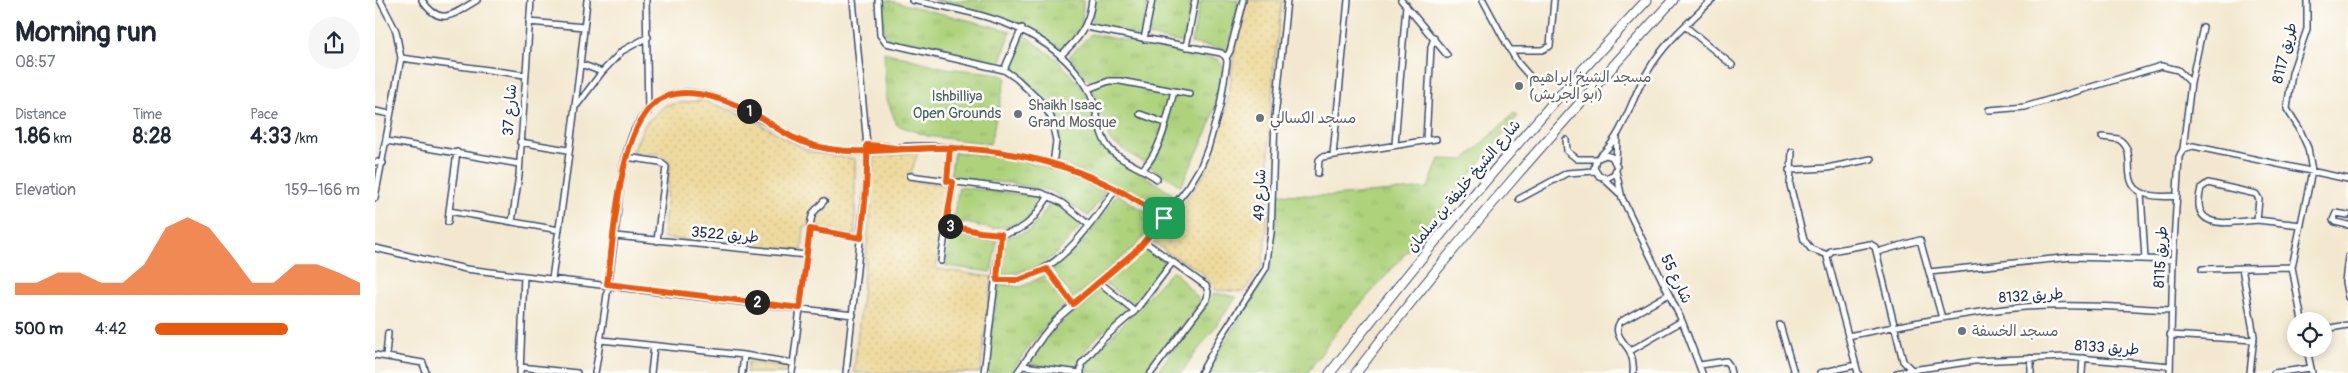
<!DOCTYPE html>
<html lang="en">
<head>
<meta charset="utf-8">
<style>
	body { margin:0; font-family:Pangolin,"Playpen Sans Arabic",sans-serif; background:#f6f6f7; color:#1f2937; height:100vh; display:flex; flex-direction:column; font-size:19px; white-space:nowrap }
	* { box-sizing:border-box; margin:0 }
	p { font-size:16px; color:#747a83 }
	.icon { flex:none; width:28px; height:28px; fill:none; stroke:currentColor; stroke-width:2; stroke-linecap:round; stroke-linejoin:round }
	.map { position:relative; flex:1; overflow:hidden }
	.side { display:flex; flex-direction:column; background:#fff; width:375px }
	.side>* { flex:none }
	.tools { position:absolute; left:1912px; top:312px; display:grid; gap:10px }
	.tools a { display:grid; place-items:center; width:45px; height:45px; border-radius:50%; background:#fff; box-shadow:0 2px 8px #0003; font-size:25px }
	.pin { position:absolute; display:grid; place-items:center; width:42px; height:42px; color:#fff; margin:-21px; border-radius:10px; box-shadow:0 2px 8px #0006 }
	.km { position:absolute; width:25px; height:25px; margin:-12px; border-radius:50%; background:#222; color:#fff; font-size:14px; line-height:25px; text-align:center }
	.round { display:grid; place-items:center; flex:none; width:52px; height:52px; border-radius:26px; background:#f6f6f7 }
	.head { display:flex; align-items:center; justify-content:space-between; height:85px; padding:0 15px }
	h1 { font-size:28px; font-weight:800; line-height:38px }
	.figures { display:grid; grid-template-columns:repeat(3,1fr); gap:8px; height:85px; padding:5px 15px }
	.figures div { display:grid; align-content:center }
	.figures b { font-size:21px; font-weight:800 }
	.figures small { font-size:14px; font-weight:400 }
	.figures p { font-size:14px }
	.chart { height:140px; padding:10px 15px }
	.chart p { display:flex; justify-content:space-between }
	.chart svg { width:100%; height:90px; margin-top:5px; fill:#ea580c; opacity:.7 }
	ul { padding:0 15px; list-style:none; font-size:16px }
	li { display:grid; grid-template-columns:80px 60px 1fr; align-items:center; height:38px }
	li i { height:12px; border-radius:6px; background:#ea580c }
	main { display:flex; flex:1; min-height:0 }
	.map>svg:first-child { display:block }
</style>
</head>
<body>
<main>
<section class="side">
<div class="head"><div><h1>Morning run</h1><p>08:57</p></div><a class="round"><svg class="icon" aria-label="share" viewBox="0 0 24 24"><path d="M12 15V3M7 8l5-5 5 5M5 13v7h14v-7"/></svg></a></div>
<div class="figures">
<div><p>Distance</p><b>1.86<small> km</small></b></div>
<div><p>Time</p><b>8:28</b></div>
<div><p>Pace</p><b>4:33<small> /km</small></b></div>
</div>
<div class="chart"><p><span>Elevation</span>159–166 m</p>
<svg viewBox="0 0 160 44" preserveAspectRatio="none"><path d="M0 44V38L10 38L20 33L30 33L40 38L50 38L60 29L70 11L80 6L90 11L100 24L110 38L120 38L130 29L140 29L150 33L160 38V44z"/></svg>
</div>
<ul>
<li><b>500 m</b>4:42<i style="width:65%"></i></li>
</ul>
</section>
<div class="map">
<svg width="1973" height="373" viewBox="0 0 1973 373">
	<defs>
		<pattern id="grass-tufts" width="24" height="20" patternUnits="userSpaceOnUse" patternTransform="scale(1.25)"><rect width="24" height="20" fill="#aed27b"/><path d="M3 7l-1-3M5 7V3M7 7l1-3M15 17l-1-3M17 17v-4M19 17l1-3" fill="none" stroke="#95b56d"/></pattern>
		<pattern id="sand-dots" width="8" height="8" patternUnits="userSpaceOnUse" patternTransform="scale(1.25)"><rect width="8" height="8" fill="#eeda9e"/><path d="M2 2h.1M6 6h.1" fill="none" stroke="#ccbb8a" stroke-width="1.8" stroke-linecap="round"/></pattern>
	</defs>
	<rect width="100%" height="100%" fill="#fdfcf7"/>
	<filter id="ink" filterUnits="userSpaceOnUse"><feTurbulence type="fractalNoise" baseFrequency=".02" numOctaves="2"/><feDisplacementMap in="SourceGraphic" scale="10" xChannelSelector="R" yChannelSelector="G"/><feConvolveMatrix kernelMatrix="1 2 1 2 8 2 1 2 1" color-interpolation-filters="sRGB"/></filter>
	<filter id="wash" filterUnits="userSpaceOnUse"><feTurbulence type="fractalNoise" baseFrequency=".0096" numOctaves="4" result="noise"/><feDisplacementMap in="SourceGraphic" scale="20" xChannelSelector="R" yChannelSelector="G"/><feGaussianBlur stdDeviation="1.12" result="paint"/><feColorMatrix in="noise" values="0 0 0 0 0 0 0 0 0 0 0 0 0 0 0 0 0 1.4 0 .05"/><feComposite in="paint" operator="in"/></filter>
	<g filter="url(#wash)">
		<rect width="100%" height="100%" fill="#f3e8cf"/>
		<!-- grass -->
		<path fill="url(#grass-tufts)" stroke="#64806c" d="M512,0L636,31L625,64L517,42L510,34L505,5Z
			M557,0H708L707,27L686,49L642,22Z
			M719,0H773L766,38L716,24Z
			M780,0H817L808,43L773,36Z
			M826,0H864L854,50L816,43Z
			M648,34L683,60L712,94L724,145L797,194L787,208L683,162L684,121L666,93L635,69Z
			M716,34L843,59L851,72L833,130L806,186L735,141L715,82L694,56Z
			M509,52L570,68L618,73L631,77L615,144L553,136L522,125L511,97Z
			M1139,113L1143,116L1025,260L966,326L932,373H832L878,296L894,276L902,217V194L957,196L1053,188L1064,159L1089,160Z
			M579,152L639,158L684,171L731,192L713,216L676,191L634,183L575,178Z
			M584,187L668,197L649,222L618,229L578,220Z
			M742,194L783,220L762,245L698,299L676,269L712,238Z
			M677,201L707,225L684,251L662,269L627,275L630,238L655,231Z
			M576,229L604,236L623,237L616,272L571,266Z
			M771,247L792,264L763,307L798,270L826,302L772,373L710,372L712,362L763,308L730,283Z
			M671,275L692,304L662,336L635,373H611L624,284L646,287Z
			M725,288L754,310C733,327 709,344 700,370L653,364C673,334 697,312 725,288Z
			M840,293L862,297L806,373H781Z"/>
		<!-- sand -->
		<path fill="url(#sand-dots)" stroke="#84847e" d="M872,0H907L900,56L895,116L892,231L887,266L869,292L841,290L826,271L793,253L778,241L805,209L829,174L852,107L861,40Z
			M328,100L373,117L435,152L480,159V237L439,226L429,227L427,251L288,238L295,162L285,153L257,154L270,124L291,105Z
			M543,152L533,181L574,185L561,269L617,277L605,373H479L495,216L499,157Z
			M373,362L413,367L414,373H372Z"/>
	</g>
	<g filter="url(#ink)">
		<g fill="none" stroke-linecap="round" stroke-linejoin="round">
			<defs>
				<path id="minor" d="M47,0C65,28 79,14 102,0
					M271,0L273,112
					M503,0L505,35L511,43L629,70L642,79L667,103L676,117L681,141L678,165
					M537,0C604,14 673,24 712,87C723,105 722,133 734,148C743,160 769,169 782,179
					M1026,0L1072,55
					M1108,0L1129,39
					M154,22L209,27
					M1310,26L1357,65
					M769,39L777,0
					M1131,43L1143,63L1157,79
					M811,47L820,0
					M1135,50H1167L1175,46L1179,0
					M686,55C704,39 714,25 717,0
					M26,58L150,75
					M851,58L855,51L868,0
					M629,70L647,28
					M227,72L247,51L273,37
					M713,89L734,81H745L815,94
					M202,105L227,72L206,64
					M1614,110L1650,107L1786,66L1803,70L1816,83
					M0,111L15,114
					M765,114L790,123
					M1727,137L1743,139C1771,154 1727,202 1802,196
					M1051,140L1056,47L1059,38
					M1191,140L1192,151L1202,159H1221L1231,155L1237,157L1242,167L1239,174L1232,178L1224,176L1219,168L1221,159
					M12,141L144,164
					M145,142L193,150
					M492,145L511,146L518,148
					M1020,145L1031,5
					M1808,149L1816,83L1828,27
					M82,152L74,211L184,230
					M1417,152L1415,185L1429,240L1436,249L1453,255
					M958,155L973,0
					M251,157L285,162L291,167L282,241
					M1224,157C1250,135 1255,99 1273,71C1289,43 1314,22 1337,0
					M1241,161L1242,137
					M0,162L8,163
					M768,169C787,149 792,118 799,91
					M1414,170L1452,168L1496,159
					M1241,171L1247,198L1307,321L1327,373
					M943,173L944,160L947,157L1061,139
					M535,176L667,193L687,203L714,225
					M1227,177L1244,193
					M572,181L575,148
					M1833,183L1881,194L1884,199L1882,220C1855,222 1814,233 1826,188Z
					M1766,193L1770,259
					M0,198L26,58L21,31L5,0
					M1144,199L1192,173L1220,171
					M1973,215L1961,213L1958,220L1960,222L1973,225
					M1882,220L1926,225
					M73,222L74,211
					M137,222L144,175L156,0
					M571,225C596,231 630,242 652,224C661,217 667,205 674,196
					M435,229L486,238
					M240,236L432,255
					M770,242L831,286L833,292L832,299L776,373
					M0,248L91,269L478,315
					M1502,252L1545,240L1567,318
					M1973,257L1970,282L1973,297
					M566,261L578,182
					M1867,268L1879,336L1875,373
					M672,269L698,305
					M1827,269L1917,267
					M1554,272L1697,257L1798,260
					M177,279C190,186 203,93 212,0
					M622,280C677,285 712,229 741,189
					M724,282L760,311
					M1927,321L1917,267L1937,171L1933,148L1924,128L1912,109L1917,73L1932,29V0
					M1405,325L1419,373
					M1949,329L1973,325
					M1795,335L1879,340
					M1473,336C1532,324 1591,312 1650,307C1699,304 1747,307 1795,310
					M226,340L369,355L418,363
					M1932,349L1937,373
					M1255,351L1307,321
					M0,355L48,363L51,373
					M11,356L13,333
					M1656,358V373
					M1325,365L1351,361L1354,365L1356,373
					M647,366L706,373
					M145,367L202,373
					M145,373L149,276
					M220,373C228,327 234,281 240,234C244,203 245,171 255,141C259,128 269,112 280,103C318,72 382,117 416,137C446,154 486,154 520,148C541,144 572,147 594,149C644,152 695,166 740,189C757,197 773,208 789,218
					M276,373L279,346
					M367,373L369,355
					M417,373L436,220L438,213L449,201
					M471,373L492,175V145L478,0
					M609,373L626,234
					M642,373L668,336L681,320L770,242L814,186L826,166L833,148L845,106L852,62L851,57L846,53L711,27
					M706,373V364L728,339L760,311L797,263
					M826,373L846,337L891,268L896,233L900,118L912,0
					M1258,373C1259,366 1258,359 1255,352C1250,342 1237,334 1245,322L1294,294
					M1445,373L1481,365
					M1483,373L1452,257L1456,251L1495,244L1500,247L1528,361L1537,370L1599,361L1692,357L1795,366
					M1522,373L1536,370
					M1707,373L1708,358
					M1795,373L1798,260L1804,157L1808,149L1818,146L1973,179
					M1899,373L1936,368"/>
				<path id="motorway" d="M955,373C1055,244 1160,119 1272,0
					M981,373C1079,242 1188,121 1298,0"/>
			</defs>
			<!-- minor casing -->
			<use href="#minor" stroke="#3b4b6f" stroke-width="8"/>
			<!-- motorway casing -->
			<use href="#motorway" stroke="#3b4b6f" stroke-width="11"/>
			<!-- minor -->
			<use href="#minor" stroke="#fff" stroke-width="5"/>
			<!-- motorway -->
			<use href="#motorway" stroke="#fff" stroke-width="9"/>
		</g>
	</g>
	<g fill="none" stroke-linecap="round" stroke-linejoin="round" filter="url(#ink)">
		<defs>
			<path id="route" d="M789,218C773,208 757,197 741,189C691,163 633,150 577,148C524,145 466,163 417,137C401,129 388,117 372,110C346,98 303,82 279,104C242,137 240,236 232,284L425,308L435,229L486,238C490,207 493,176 492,145C502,145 511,147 520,148C537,151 558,147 575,148L572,181L578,182L571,225L605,232L626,234L622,280H644L672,269L698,304L763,249L789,218"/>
		</defs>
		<!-- route casing -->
		<use href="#route" stroke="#fff" stroke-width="10"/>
		<!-- route -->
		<use href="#route" stroke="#ea580c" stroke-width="6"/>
	</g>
	<!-- markers -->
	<g fill="#6b7280" stroke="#fdfcf7" stroke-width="2">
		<circle cx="1144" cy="86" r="5"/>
		<circle cx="643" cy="114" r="5"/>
		<circle cx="885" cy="118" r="5"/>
		<circle cx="1587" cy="331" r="5"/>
	</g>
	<g text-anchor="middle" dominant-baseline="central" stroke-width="5" stroke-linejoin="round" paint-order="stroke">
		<!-- street labels -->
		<g font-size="15" fill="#1b2f5e" stroke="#fdfcf7">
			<text transform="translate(1910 53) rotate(-76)">طريق 8117</text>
			<text transform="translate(135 110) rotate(-86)">شارع 37</text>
			<text transform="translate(1089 186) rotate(-50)">شارع الشيخ خليفة بن سلمان</text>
			<text transform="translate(885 195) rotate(-88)">شارع 49</text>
			<text transform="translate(350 235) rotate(5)">طريق 3522</text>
			<text transform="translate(1786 257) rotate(-87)">طريق 8115</text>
			<text transform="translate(1301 279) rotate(64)">شارع 55</text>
			<text transform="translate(1656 296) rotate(-4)">طريق 8132</text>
			<text transform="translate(1732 348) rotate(4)">طريق 8133</text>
		</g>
		<!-- worship labels -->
		<g font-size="15" fill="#5b616d" stroke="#fdfcf7" text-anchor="start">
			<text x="1154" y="77">مسجد الشيخ إبراهيم<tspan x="1154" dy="17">(أبو الجريش)</tspan></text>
			<text x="653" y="105">Shaikh Isaac<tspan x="653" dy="17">Grand Mosque</tspan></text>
			<text x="895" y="118">مسجد الكسالي</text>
			<text x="1597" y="331">مسجد الخسفة</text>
		</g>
		<!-- park labels -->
		<g font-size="15" fill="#476067" stroke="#fdfcf7">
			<text x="582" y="96">Ishbilliya<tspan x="582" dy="17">Open Grounds</tspan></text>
		</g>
	</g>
</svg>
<div class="tools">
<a><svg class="icon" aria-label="locate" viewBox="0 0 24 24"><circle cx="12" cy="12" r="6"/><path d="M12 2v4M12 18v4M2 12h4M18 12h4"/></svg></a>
</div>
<div class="pin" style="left:789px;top:218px;background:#1e9e55"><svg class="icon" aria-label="arrive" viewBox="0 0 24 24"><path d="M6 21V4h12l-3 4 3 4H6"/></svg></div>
<b class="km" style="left:374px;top:111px">1</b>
<b class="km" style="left:382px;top:302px">2</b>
<b class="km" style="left:575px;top:226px">3</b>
</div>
</main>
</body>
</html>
